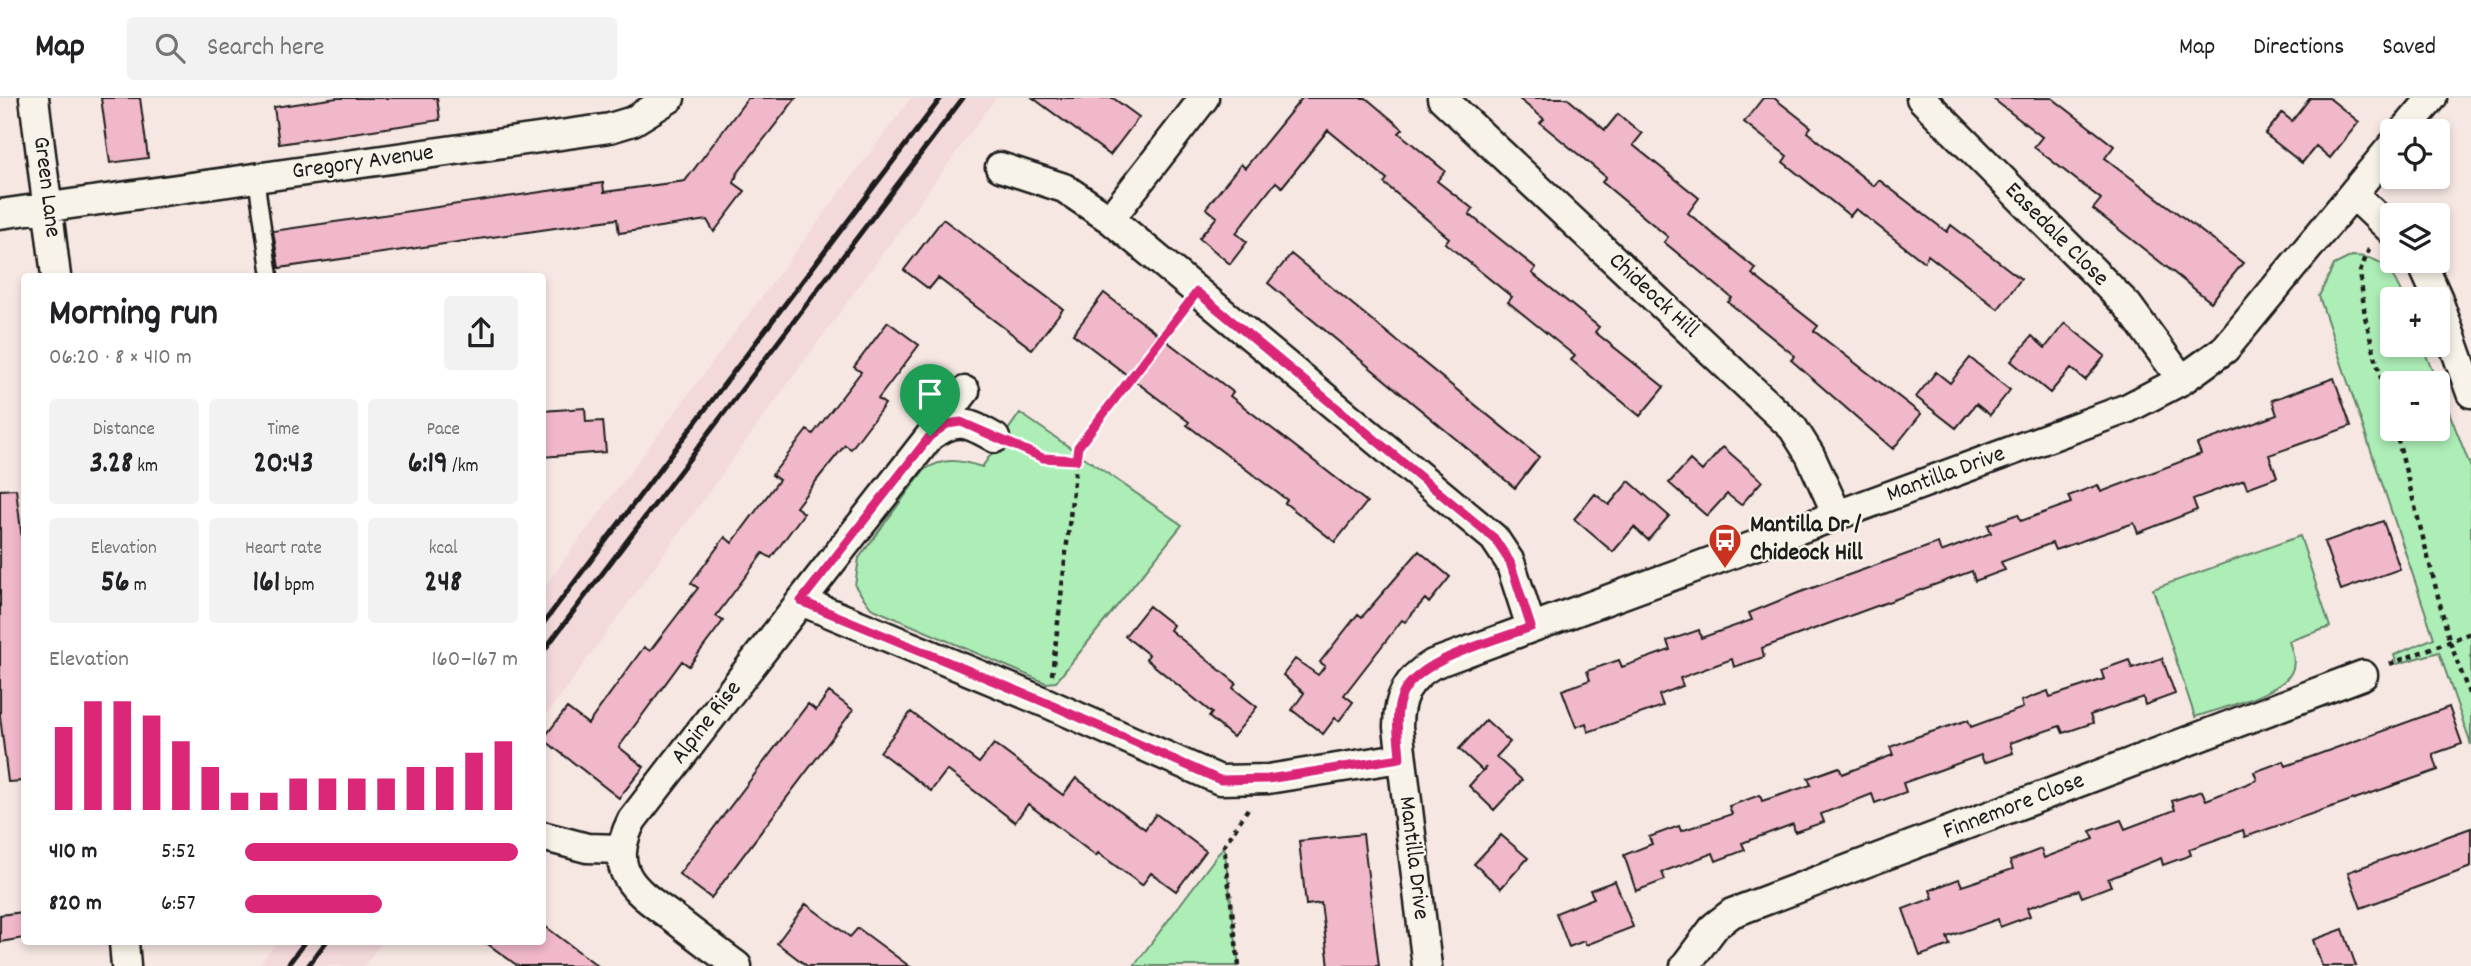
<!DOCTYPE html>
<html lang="en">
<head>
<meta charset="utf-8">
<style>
	body { margin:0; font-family:Dekko,sans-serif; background:#f2f2f2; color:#202124; height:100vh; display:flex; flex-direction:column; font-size:26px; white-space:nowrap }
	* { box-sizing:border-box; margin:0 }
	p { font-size:23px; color:#757577 }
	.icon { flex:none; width:38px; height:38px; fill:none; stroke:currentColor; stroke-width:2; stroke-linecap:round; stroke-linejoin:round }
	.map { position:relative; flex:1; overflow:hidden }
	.sheet { position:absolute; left:21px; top:175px; width:525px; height:672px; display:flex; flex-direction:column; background:#fff; border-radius:7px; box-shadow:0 4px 10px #0003 }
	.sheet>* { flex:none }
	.buttons { position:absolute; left:2380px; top:21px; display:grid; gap:14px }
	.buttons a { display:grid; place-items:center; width:70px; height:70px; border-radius:7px; background:#fff; box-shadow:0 4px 10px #0003; font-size:35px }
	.pin { position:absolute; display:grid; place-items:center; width:60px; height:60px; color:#fff; margin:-72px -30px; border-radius:50% 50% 50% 0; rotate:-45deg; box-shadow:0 0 7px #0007 }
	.pin .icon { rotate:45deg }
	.round { display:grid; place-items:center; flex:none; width:74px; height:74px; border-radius:7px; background:#f2f2f2 }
	.overview { display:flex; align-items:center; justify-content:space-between; height:119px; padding:0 28px }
	h1 { font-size:38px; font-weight:700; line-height:52px }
	.figures { display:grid; grid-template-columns:repeat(3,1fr); gap:10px; height:119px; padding:7px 28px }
	.figures div { display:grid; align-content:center; border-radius:7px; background:#f2f2f2; text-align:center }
	.figures b { font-size:30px; font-weight:700 }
	.figures small { font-size:19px; font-weight:400 }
	.figures p { font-size:19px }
	.chart { height:196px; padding:14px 28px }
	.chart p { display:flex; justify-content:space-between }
	.chart svg { width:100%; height:126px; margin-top:7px; stroke:#db2777; stroke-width:6 }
	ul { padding:0 28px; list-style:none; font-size:23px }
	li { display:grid; grid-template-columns:112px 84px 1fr; align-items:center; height:52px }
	li i { height:18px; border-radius:9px; background:#db2777 }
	header { display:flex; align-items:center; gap:42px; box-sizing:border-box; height:98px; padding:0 35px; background:#fff; border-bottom:2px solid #e0e0e0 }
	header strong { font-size:33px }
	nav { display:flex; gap:38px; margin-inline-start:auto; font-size:24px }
	.search { width:490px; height:63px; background:#f2f2f2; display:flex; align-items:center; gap:18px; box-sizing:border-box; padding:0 24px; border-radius:7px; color:#757577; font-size:26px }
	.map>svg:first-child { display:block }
</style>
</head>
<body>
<header>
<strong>Map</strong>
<div class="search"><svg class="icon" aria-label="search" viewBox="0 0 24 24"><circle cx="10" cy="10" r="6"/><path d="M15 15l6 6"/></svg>Search here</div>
<nav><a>Map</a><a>Directions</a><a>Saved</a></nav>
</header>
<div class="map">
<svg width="2471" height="868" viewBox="0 0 2471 868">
	<rect width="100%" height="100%" fill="#f6e7e2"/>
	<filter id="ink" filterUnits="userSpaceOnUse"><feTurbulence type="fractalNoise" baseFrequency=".0143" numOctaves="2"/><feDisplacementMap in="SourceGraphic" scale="14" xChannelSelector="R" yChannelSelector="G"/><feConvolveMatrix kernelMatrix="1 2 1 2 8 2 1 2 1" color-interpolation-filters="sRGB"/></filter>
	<g filter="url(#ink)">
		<!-- built -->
		<path fill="#f4d9db" d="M911,0H996L543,622V490Z
			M277,844H382L364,868H258Z"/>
		<!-- green -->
		<path fill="#adeeb7" stroke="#64856a" stroke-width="2" d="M2352,158C2384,158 2393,174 2404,201H2392V247H2422L2437,285H2392V331H2438V286L2471,370V647L2439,554L2397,566L2394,557L2434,540L2319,198L2334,167Z
			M1020,315L1182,427L1056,584L1046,585L871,510L855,488L859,460L924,372C944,359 960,362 982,369Z
			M2300,438L2330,529L2289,543C2292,554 2297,564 2291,575C2280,596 2218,611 2195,619L2153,491Z
			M1224,748L1239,868H1134Z"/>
		<!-- building -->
		<path fill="#f1b8ca" stroke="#1c1c1c" stroke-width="2" d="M101,0H140L148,60L110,65Z
			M337,0H437L440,22L279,46L274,9Z
			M748,0H796L737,76L734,85L745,93L714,134L707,122L619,135L617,121L279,170L273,133L603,85L604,94L685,83Z
			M1033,0H1113L1139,19L1110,57Z
			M1302,0H1366L1403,31L1399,35L1445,73L1437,83L1473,111L1469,116L1536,170L1532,175L1599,229L1595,234L1664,289L1640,318L1571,262L1575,258L1508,204L1512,199L1445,145L1449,140L1384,85L1387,81L1328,32L1282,89L1276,84L1236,135L1247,144L1230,166L1199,140L1217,119L1206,110L1241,66L1245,70Z
			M1518,0H1567L1605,32L1618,16L1642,36L1633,47L1699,100L1688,115L1756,171L1752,176L1818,228L1814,233L1921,316L1893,351L1791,262L1795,258L1728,204L1732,200L1664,144L1668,139L1602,84L1606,79L1540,25L1544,21Z
			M1763,0H1774L1811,29L1807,34L1874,88L1879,82L1947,134L1951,127L2021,181L1998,211L1928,157L1924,164L1856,111L1850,118L1783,64L1787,58L1744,24Z
			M1992,0H2052L2114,48L2105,60L2243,165L2211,204L2093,111L2101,101L2034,49L2042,39Z
			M2310,0H2329L2359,24L2330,60L2316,48L2302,65L2265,36L2282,15L2292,23Z
			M943,121L1063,211L1032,251L938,180L929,191L904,172Z
			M1291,156L1539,359L1515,390L1268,185Z
			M1104,195L1233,294L1230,298L1367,404L1335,444L1285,405L1287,402L1187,327L1189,324L1073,236Z
			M888,224L919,247L878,301L885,306L851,351L845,347L820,378L796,409L804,415L771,460L763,455L716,518L723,523L689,568L682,563L619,649L644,669L619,700L543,641L567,610L588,626L644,549L650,553L698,490L691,485L725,439L732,445L779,382L772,377L807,332L813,336L861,274L854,269Z
			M2065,225L2105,258L2085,282L2071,270L2050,295L2011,263L2032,238L2045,250Z
			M1970,260L2010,292L1990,317L1976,306L1956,330L1916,299L1936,274L1950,285Z
			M2334,280L2351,328L2269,357L2277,379L2247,390L2244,382L2193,401L2197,412L2138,435L2134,425L2055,452L2052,445L2001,464L2005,472L1975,483L1972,473L1762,550L1764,559L1734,569L1732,561L1680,580L1683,588L1659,597L1663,608L1588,634L1586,625L1576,629L1562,592L1590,582L1587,573L1619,562L1622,569L1670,552L1667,543L1699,532L1701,540L1752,522L1749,515L1798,495L1938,445L1941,454L1991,435L1988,427L2018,416L2021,423L2071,405L2068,398L2098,387L2101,394L2201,356L2197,346L2277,317L2272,302Z
			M585,310L586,324L603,323L606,354L542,359V313Z
			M1723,349L1762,383L1741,407L1727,396L1707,418L1669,385L1690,362L1702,373Z
			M1629,383L1669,418L1648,442L1634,429L1613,454L1574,421L1595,396L1609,407Z
			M16,391L24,458V683L8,684L0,618V392Z
			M2383,423L2400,471L2341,492L2324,444Z
			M1419,453L1450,479L1429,505L1425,501L1405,524L1402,522L1344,597L1353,604L1339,623L1335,620L1323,636L1292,612L1304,595L1283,577L1295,561L1318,577L1325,568L1320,564L1358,516L1362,519Z
			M1149,508L1173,527L1170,532L1236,585L1233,590L1257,609L1233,639L1209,619L1212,615L1146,561L1149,557L1125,538Z
			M2162,560L2175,596L2145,607L2143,599L2090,617L2093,625L2063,635L2060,628L2010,645L2013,655L1984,665L1981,657L1937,673L1903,685L1906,694L1875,705L1872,696L1821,716L1824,724L1795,734L1793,726L1742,745L1745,752L1716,763L1713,755L1662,774L1665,782L1636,793L1624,757L1652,746L1649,739L1679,728L1681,733L1732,716L1729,708L1760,697L1762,703L1811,687L1808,680L1839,669L1842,676L1893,657L1890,649L1919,638L1968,622L1971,629L2023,610L2021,603L2048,593L2050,599L2104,581L2101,572L2129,562L2132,570Z
			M829,594L853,612L711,800L679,776L808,606L816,612Z
			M2449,609L2462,646L2433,656L2438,672L2245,739L2243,732L2189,751L2191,757L2163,767L2161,760L2108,781L2111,788L2082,799L2079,792L2027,810L2030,818L2000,829L1998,821L1947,839L1950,847L1920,858L1903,811L1933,800L1930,792L1959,781L1962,788L2013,771L2010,763L2041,751L2044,760L2094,741L2090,733L2121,722L2125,731L2175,712L2172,703L2202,693L2206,702L2257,682L2254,674L2284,663L2286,668Z
			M911,614L979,665L994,646L1063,697L1076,680L1145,731L1156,716L1206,753L1176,793L1151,775L1142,787L1098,755L1096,758L1028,706L1015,724L947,672L931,693L880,654Z
			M1486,622L1510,644L1496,659L1522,682L1494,712L1469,688L1486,669L1483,673L1459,651Z
			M2471,730V769L2361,810L2348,774Z
			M1363,736L1379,868H1329L1321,805L1306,807L1299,743Z
			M1501,737L1528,760L1501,790L1474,766Z
			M1615,783L1633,829L1586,847L1584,843L1569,849L1556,815L1594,800L1590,792Z
			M806,806L850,839L858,830L909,868H807L777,845Z
			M24,814V840L0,844V817Z
			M542,826L598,868H518L485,844H542Z
			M2343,831L2356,868H2322L2313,842Z"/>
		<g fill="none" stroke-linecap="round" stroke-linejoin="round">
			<defs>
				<path id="lane" d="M256,80L270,178"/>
				<path id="street" d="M34,0L56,178
					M1204,0L1110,121L1494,440L1510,464L1531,529
					M1442,0L1793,330L1810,357L1837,416
					M1921,0L2128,208L2182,282
					M2404,33L2432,0
					M1000,69L1064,90L1110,121
					M2353,96L2392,133
					M0,116L610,30L633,23L670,0
					M2421,163L2438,201
					M2438,202L2471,295
					M934,333L965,293
					M801,503L930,338C958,319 967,324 995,340
					M542,738L587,750L621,751
					M124,844L126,868
					M737,868C717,853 696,838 676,822C636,793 605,775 632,722L801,503L1049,606L1220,682L1268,681L1400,660
					M1427,868L1398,629C1398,599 1407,581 1433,566L2128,310L2182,282L2225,251L2392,48
					M1685,868L1715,828L1732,815L2363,577"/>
			</defs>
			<!-- lane casing -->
			<use href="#lane" stroke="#1c1c1c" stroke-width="19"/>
			<!-- street casing -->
			<use href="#street" stroke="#1c1c1c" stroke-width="33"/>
			<!-- path -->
			<path stroke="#1c1c1c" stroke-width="4.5" stroke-dasharray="5 5" stroke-linecap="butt" d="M2369,151L2360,174L2365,219L2392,322
				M2395,331L2449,541L2471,601
				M1022,352L1043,360L1076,362
				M2390,566L2471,535
				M1052,577L1078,349L1180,216
				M1239,868L1224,748L1249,709"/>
			<!-- lane -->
			<use href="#lane" stroke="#f7f3e8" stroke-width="14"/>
			<!-- street -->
			<use href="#street" stroke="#f7f3e8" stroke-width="28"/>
			<!-- rail -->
			<path stroke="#1c1c1c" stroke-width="5" d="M542,527L941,0
				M542,555L963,0
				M287,868L305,844
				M308,868L326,844"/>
		</g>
	</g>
	<g fill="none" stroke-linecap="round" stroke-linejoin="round" filter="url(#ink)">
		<defs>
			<path id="route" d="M1197,194L1494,440L1510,464L1531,529C1495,543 1414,561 1401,600C1394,619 1399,641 1400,660L1268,681L1220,682L1049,606L801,503L930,338L947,326L961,324L1043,360L1076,362L1078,349Z"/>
		</defs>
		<!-- route casing -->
		<use href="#route" stroke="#fff" stroke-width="14"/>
		<!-- route -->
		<use href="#route" stroke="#db2777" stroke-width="9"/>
	</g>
	<!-- icons -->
	<defs>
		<symbol id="bus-pin" viewBox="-11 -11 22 30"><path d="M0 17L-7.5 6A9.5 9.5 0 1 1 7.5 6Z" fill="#c8321e" stroke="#f7f3e8"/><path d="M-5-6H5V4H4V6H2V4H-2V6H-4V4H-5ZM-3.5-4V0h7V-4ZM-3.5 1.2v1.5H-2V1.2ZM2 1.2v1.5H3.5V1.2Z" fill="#fff"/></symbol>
	</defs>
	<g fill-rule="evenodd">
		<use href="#bus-pin" x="1706" y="423" width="38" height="52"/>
	</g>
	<g text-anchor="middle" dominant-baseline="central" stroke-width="5" stroke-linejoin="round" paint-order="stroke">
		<!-- street labels -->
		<g font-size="24" fill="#1c1c1c" stroke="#f7f3e8">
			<text transform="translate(363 65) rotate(-8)">Gregory Avenue</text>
			<text transform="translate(46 89) rotate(83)">Green Lane</text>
			<text transform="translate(2056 137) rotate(45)">Easedale Close</text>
			<text transform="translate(1653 198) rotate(43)">Chideock Hill</text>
			<text transform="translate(1946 377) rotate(-20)">Mantilla Drive</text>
			<text transform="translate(707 625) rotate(-52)">Alpine Rise</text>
			<text transform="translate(2014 709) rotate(-21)">Finnemore Close</text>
			<text transform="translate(1413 760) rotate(83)">Mantilla Drive</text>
		</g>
		<!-- poi labels -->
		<g font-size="24" font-weight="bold" fill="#1c1c1c" stroke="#f7f3e8" text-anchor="start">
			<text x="1750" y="428">Mantilla Dr /<tspan x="1750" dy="28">Chideock Hill</tspan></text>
		</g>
	</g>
</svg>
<div class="buttons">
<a><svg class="icon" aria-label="locate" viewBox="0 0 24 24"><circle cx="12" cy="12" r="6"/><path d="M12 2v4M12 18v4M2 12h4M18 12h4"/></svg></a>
<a><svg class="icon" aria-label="layers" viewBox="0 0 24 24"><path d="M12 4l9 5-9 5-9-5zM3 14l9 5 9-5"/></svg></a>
<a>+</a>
<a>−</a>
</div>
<div class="pin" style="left:930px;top:338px;background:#1e9e55"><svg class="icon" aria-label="arrive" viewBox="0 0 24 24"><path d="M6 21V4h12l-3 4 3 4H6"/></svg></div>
<section class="sheet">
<div class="overview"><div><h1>Morning run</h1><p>06:20 · 8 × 410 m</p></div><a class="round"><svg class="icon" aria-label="share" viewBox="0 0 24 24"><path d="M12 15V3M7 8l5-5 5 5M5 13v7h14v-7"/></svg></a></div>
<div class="figures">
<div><p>Distance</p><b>3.28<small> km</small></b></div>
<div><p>Time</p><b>20:43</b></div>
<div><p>Pace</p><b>6:19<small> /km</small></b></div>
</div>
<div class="figures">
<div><p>Elevation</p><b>56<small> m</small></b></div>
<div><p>Heart rate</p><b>161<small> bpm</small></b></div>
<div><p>kcal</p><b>248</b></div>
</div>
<div class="chart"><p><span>Elevation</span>160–167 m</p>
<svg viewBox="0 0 160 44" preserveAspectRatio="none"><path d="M5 44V15M15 44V6M25 44V6M35 44V11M45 44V20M55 44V29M65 44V38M75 44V38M85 44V33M95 44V33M105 44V33M115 44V33M125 44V29M135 44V29M145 44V24M155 44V20"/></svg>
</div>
<ul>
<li><b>410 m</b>5:52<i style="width:100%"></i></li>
<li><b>820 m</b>6:57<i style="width:50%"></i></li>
</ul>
</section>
</div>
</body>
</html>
